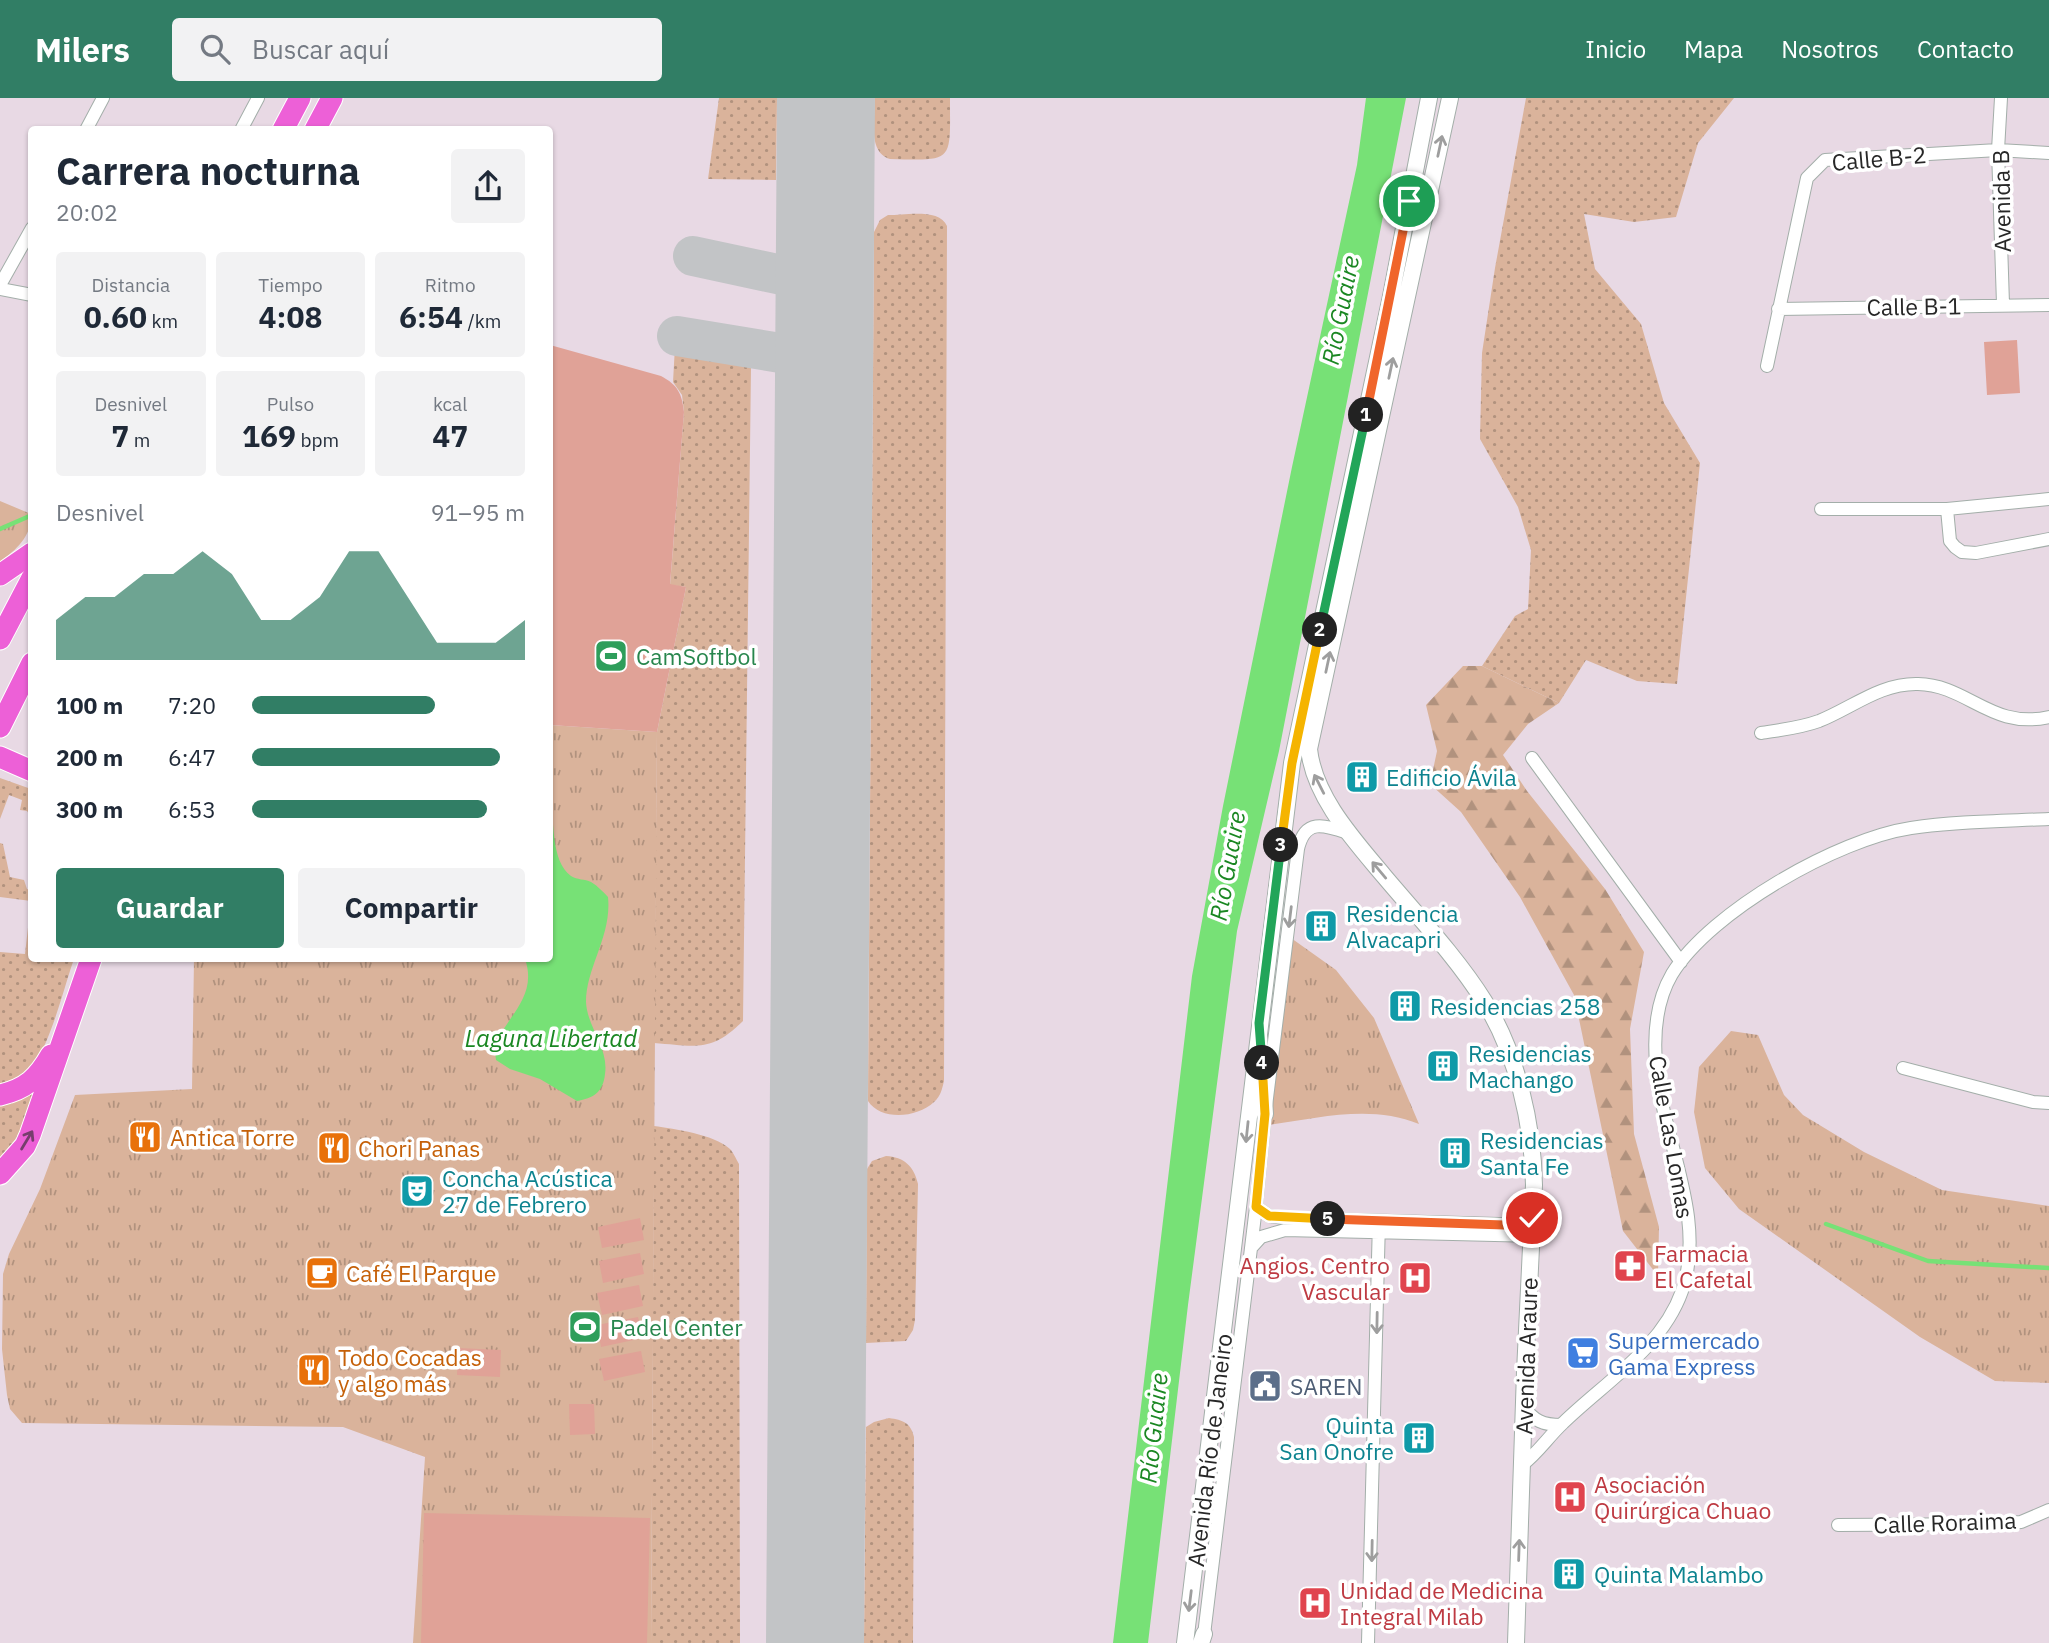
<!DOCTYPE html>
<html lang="es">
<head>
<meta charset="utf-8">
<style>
	body { margin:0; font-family:"IBM Plex Sans",sans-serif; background:#f2f2f3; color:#1f2937; height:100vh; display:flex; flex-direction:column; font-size:26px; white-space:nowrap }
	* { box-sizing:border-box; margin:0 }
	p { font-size:23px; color:#747a83 }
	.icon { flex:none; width:38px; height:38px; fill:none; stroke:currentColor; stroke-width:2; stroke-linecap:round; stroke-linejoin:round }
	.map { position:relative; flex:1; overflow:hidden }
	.drawer { position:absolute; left:28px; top:28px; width:525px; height:836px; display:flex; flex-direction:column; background:#fff; border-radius:7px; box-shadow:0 2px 5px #0004 }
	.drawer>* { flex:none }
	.pin { position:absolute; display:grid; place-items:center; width:60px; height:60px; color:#fff; margin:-30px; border:4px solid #fff; border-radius:50%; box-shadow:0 2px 7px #0007 }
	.km { position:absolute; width:35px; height:35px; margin:-18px; border-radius:50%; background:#222; color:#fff; font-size:19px; line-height:35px; text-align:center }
	.round { display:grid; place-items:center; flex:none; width:74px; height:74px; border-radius:7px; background:#f2f2f3 }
	.overview { display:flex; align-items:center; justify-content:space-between; height:119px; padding:0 28px }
	h1 { font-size:38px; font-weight:800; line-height:52px }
	.figures { display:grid; grid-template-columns:repeat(3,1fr); gap:10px; height:119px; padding:7px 28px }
	.figures div { display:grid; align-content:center; border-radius:7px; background:#f2f2f3; text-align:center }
	.figures b { font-size:30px; font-weight:800 }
	.figures small { font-size:19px; font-weight:400 }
	.figures p { font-size:19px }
	.chart { height:196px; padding:14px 28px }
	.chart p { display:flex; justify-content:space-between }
	.chart svg { width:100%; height:126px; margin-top:7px; fill:#317e65; opacity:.7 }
	.button { display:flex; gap:14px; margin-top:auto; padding:14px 28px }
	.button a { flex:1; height:80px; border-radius:7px; background:#317e65; color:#fff; font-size:28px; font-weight:800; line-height:80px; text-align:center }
	.button a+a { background:#f2f2f3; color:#1f2937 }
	ul { padding:0 28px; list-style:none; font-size:23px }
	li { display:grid; grid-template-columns:112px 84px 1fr; align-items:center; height:52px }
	li i { height:18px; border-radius:9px; background:#317e65 }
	header { display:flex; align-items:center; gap:42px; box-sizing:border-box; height:98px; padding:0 35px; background:#317e65; color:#fff }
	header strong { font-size:33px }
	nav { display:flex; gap:38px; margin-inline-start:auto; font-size:24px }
	.search { width:490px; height:63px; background:#f2f2f3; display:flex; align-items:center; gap:18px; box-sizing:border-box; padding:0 24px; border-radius:7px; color:#747a83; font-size:26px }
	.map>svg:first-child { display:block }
</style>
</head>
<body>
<header>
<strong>Milers</strong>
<div class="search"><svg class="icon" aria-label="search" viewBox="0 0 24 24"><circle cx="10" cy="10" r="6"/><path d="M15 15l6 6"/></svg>Buscar aquí</div>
<nav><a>Inicio</a><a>Mapa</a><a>Nosotros</a><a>Contacto</a></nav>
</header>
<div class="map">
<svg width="2049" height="1545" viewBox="0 0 2049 1545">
	<defs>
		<pattern id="grass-dots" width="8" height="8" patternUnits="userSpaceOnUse" patternTransform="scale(1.75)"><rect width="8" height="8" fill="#dab39b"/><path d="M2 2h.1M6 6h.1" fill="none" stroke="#b1927e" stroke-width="1.8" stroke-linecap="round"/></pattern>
		<pattern id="forest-firs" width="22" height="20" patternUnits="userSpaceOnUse" patternTransform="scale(1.75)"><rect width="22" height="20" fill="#dab39b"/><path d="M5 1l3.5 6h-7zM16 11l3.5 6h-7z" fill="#b1927e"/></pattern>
		<pattern id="park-tufts" width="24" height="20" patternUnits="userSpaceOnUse" patternTransform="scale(1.75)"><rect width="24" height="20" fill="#dab39b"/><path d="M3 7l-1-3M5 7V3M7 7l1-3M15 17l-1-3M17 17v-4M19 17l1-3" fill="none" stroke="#b1927e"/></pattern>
	</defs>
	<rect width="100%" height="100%" fill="#e8d9e4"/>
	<!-- grass -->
	<path fill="url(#grass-dots)" d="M719,0H777L776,82L708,81Z
		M875,0H950C950,64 955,63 890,61C867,54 875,19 875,0Z
		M1526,0H1734L1698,45L1676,119L1634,124L1584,116L1595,171L1641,226L1664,305L1700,365L1677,586L1637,583L1586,562L1559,605L1482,568L1515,518L1528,511L1531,452L1518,409L1480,341L1482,255L1495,170Z
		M888,117C905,117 940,110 947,128L944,983C942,991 941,998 934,1004C917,1020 881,1023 868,1003L874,134L880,122Z
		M675,248L751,269L743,923C711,955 695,948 654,945L657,634L686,489L670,487L684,314L682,297L673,284Z
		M0,680L31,691V719L27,713L20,712L22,702L9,697L0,721Z
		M0,745L3,746L10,779L24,782L27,791L31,792L32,861H74C64,888 46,967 21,980C15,983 7,985 0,987V854L25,856L31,803L0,799Z
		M40,985L20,1036L0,1060V1004Z
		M654,1028C675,1031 713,1036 730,1051C733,1054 736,1061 739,1066L740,1545H651Z
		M886,1058C904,1059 914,1068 918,1086L915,1222L913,1232L906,1243L866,1245L867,1071L872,1063Z
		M889,1320C903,1322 911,1325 914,1339L913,1545H864L866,1329L874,1324Z"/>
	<!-- forest -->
	<path fill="url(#forest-firs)" d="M1463,568H1482L1559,605L1528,626L1503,657L1527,693L1605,791L1644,854L1630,931L1634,1036L1659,1129L1658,1178L1623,1133L1574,897L1520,799L1461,714L1430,686L1437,653L1426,607Z"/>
	<!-- park -->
	<path fill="url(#park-tufts)" d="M0,403L31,416C32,438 17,451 0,464Z
		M550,627L657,634L651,1545H413L425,1359L343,1329L22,1325L10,1311L7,1297L2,1251L3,1176L9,1156L40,1091L75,997L192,991L194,861H550Z
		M1291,840L1336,872L1374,920L1419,1026C1371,1006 1318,1020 1268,1027Z
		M1731,933L1758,937L1784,997L1803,1017L1864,1054L1942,1092L2049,1108V1285L1995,1283L1920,1239L1739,1111L1705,1070L1694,1014L1699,969Z"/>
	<!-- pitch -->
	<path fill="#e0a297" d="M2017,242L2020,295L1987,297L1984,244Z
		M550,247L661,278C678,287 682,296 684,314L670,486L686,489L657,634L550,627Z
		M640,1120L644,1142L602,1150L598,1129Z
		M640,1155L644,1176L603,1185L599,1163Z
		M639,1187L643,1208L602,1217L597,1195Z
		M638,1219L643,1240L601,1249L597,1227Z
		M458,1250L501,1252L500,1279L457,1277Z
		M641,1253L645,1274L604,1283L599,1261Z
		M569,1306H594L595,1336L570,1337Z
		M424,1415L650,1420L647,1545H421Z"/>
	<!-- water -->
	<path fill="#77e176" d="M1366,0H1406L1279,653L1237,833L1188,1207L1148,1545H1113L1192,878L1223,708L1292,369L1357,67Z
		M550,699C555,722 550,762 571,778C577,782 585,781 591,784C598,788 603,794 608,799C612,838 586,869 586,904C587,929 609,950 605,976C603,995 593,1000 577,1003L540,981L510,971L496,962C490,926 541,907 525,861H550Z"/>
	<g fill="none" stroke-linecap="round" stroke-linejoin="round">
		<!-- stream -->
		<path stroke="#77e176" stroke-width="4.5" d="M0,431L32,417
			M1826,1126L1928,1163L2049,1170"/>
		<!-- taxiway -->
		<path stroke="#c2c4c6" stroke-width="40" d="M693,158L824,186
			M677,238L823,262"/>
		<!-- runway -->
		<path stroke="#c2c4c6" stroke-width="98" d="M815,1545L826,0"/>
		<defs>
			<path id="street" d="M2001,0L1998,52L2003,206
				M86,32L103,0
				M241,32L258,0
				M0,187L32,130
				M0,191L32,197
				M1778,211L2049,207
				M1767,268L1807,80L1825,62L1998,52L2049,55
				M2049,401L1947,411L1950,443L1955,449L1962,454L1976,455L2049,441
				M1821,411H1947
				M1761,635C1780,632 1800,630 1819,623C1852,610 1880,585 1918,586C1968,587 1991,632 2049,619
				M1532,660L1681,864
				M1903,970L2033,1004L2049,1005
				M1256,1109L1269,1118L1285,1120L1532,1127
				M1251,1150L1261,1139L1285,1132L1532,1138
				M1523,1308C1534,1323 1543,1327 1561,1327
				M1522,1367C1538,1355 1548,1339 1563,1325C1604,1285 1662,1250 1682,1193C1705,1127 1670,1055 1659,990C1653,953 1652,910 1672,876C1711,813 1838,741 1911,730C1956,723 2004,723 2049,721
				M1838,1427L1999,1426L2021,1424L2049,1412
				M1203,1545L1256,1109L1265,1016L1298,751C1305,720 1324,727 1348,735
				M1368,1545L1379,1123"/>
			<path id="secondary" d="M1450,0L1309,651C1314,699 1354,742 1384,778C1416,816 1458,861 1484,903C1517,955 1533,1027 1534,1087L1525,1274L1516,1545
				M1262,969L1265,1016
				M1185,1545L1292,665L1391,198L1429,0
				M1201,1545L1204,1536"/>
			<path id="highway" d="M283,32L300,0
				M315,32L332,0
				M0,477L32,455
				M0,541L32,480
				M0,629L32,565
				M0,659L32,673
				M0,997C26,991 38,980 51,957
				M0,1076L25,1048L30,1037L91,861"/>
		</defs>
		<!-- street casing -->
		<use href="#street" stroke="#a3aea9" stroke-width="14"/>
		<!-- secondary casing -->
		<use href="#secondary" stroke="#a3aea9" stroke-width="18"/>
		<!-- highway casing -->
		<use href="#highway" stroke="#fff" stroke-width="23"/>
		<!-- street -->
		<use href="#street" stroke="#fff" stroke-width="12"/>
		<!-- secondary -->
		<use href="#secondary" stroke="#fff" stroke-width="16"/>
		<!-- highway -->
		<use href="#highway" stroke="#ed60d7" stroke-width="21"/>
	</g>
	<!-- one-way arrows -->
	<defs><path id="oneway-shaft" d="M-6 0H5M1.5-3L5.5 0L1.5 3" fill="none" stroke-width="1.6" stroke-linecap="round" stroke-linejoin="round" transform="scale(1.75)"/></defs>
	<g stroke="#9e9e9e">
		<use href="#oneway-shaft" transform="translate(1440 48) rotate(-78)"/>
		<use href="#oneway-shaft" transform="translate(1391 270) rotate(-78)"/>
		<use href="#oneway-shaft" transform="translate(1328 564) rotate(-78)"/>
		<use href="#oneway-shaft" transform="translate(1319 686) rotate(-117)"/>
		<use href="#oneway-shaft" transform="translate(1379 772) rotate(-130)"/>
		<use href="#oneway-shaft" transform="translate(1290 819) rotate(97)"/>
		<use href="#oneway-shaft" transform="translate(1247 1034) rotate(96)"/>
		<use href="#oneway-shaft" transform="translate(1377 1225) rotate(91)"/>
		<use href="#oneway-shaft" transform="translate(1519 1452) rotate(-88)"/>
		<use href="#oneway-shaft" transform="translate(1372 1453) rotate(91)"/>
		<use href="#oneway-shaft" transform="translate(1190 1503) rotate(97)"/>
	</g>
	<use stroke="#763e6d" href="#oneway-shaft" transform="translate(27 1042) rotate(-59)"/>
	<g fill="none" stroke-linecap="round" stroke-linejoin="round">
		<defs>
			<path id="split-1" d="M1366,317L1409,103"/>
			<path id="split-2" d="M1320,532L1366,317"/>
			<path id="split-3" d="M1281,747L1292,665L1320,532"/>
			<path id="split-4" d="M1262,965L1259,925L1281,747"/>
			<path id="split-5" d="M1262,965L1265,1016L1256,1109L1269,1118L1328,1121"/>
			<path id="split-6" d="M1328,1121L1532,1128V1120"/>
		</defs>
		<!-- split-1 casing -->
		<use href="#split-1" stroke="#fff" stroke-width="14"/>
		<!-- split-2 casing -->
		<use href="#split-2" stroke="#fff" stroke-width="14"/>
		<!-- split-3 casing -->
		<use href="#split-3" stroke="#fff" stroke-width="14"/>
		<!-- split-4 casing -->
		<use href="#split-4" stroke="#fff" stroke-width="14"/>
		<!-- split-5 casing -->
		<use href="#split-5" stroke="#fff" stroke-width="14"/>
		<!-- split-6 casing -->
		<use href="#split-6" stroke="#fff" stroke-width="14"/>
		<!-- split-1 -->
		<use href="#split-1" stroke="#f0652b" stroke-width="9"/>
		<!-- split-2 -->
		<use href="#split-2" stroke="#22a559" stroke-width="9"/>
		<!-- split-3 -->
		<use href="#split-3" stroke="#f5b400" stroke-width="9"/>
		<!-- split-4 -->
		<use href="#split-4" stroke="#22a559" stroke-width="9"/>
		<!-- split-5 -->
		<use href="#split-5" stroke="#f5b400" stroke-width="9"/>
		<!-- split-6 -->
		<use href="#split-6" stroke="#f0652b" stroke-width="9"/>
	</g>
	<!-- icons -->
	<defs>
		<symbol id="stadium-square" viewBox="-11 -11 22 22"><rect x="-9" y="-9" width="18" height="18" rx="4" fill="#2e9e5b" stroke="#fff"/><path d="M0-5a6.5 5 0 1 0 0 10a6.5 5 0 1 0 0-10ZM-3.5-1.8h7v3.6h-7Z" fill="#fff"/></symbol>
		<symbol id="building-square" viewBox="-11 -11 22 22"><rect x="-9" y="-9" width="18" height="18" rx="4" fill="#0f9aa8" stroke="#fff"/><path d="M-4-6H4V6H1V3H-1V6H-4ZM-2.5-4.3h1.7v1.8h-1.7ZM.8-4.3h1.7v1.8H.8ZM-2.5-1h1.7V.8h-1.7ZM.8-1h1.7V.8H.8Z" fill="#fff"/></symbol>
		<symbol id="restaurant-square" viewBox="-11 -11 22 22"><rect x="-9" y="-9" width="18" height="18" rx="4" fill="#e8710a" stroke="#fff"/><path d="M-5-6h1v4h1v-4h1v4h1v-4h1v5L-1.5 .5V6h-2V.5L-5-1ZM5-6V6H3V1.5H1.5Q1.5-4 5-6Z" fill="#fff"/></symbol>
		<symbol id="theatre-square" viewBox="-11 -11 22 22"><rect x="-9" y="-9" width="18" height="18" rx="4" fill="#0f9aa8" stroke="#fff"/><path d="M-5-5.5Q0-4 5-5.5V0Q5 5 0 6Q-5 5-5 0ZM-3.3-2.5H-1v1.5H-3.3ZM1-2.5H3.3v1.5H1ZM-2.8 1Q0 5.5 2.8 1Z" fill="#fff"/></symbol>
		<symbol id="pharmacy-square" viewBox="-11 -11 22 22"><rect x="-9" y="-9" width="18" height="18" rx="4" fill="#e0444e" stroke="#fff"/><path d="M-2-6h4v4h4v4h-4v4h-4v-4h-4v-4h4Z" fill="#fff"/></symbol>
		<symbol id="cafe-square" viewBox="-11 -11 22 22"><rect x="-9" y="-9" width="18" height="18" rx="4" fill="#e8710a" stroke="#fff"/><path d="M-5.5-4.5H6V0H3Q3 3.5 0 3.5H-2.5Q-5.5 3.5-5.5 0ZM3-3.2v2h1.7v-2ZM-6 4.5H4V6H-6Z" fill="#fff"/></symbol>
		<symbol id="hospital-square" viewBox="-11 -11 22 22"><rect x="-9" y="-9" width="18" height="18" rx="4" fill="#e0444e" stroke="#fff"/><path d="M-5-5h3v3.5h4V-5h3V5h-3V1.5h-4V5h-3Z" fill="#fff"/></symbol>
		<symbol id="supermarket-square" viewBox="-11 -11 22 22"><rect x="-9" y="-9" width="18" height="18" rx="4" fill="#3f7fe0" stroke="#fff"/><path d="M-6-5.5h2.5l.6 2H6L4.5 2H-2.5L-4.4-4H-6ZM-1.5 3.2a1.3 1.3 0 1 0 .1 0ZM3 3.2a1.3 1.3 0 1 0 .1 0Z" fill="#fff"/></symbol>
		<symbol id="civic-square" viewBox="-11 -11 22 22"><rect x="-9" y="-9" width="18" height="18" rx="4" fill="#5c6f8a" stroke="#fff"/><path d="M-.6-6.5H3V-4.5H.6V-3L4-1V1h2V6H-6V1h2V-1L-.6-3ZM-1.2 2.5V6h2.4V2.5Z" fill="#fff"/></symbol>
	</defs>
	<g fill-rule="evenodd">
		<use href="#stadium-square" x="592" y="539" width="38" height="38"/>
		<use href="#building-square" x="1343" y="660" width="38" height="38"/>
		<use href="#building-square" x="1302" y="809" width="38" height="38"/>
		<use href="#building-square" x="1386" y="889" width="38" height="38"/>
		<use href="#building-square" x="1424" y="949" width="38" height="38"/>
		<use href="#restaurant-square" x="126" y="1020" width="38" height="38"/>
		<use href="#restaurant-square" x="315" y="1031" width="38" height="38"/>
		<use href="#building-square" x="1436" y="1036" width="38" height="38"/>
		<use href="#theatre-square" x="398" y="1074" width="38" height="38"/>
		<use href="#pharmacy-square" x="1611" y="1149" width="38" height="38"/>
		<use href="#cafe-square" x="303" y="1156" width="38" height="38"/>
		<use href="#hospital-square" x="1396" y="1161" width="38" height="38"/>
		<use href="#stadium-square" x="566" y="1210" width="38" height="38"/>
		<use href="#supermarket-square" x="1564" y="1236" width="38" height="38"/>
		<use href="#restaurant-square" x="295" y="1253" width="38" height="38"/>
		<use href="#civic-square" x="1246" y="1269" width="38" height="38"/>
		<use href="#building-square" x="1400" y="1321" width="38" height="38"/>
		<use href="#hospital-square" x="1551" y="1380" width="38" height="38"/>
		<use href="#building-square" x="1550" y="1457" width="38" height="38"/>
		<use href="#hospital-square" x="1296" y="1486" width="38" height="38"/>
	</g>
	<g text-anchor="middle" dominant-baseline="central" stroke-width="7" stroke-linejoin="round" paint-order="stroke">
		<!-- street labels -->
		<g font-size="23" fill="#272727" stroke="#fff">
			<text transform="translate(1879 60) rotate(-5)">Calle B-2</text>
			<text transform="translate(2001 103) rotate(-91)">Avenida B</text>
			<text transform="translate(1914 208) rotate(-1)">Calle B-1</text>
			<text transform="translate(1672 1039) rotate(80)">Calle Las Lomas</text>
			<text transform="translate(1526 1258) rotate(-88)">Avenida Araure</text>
			<text transform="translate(1209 1352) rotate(-83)">Avenida Río de Janeiro</text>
			<text transform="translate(1945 1424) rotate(-2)">Calle Roraima</text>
		</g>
		<!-- leisure labels -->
		<g font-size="23" fill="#27864d" stroke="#fff" text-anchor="start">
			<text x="636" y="558">CamSoftbol</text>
			<text x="610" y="1229">Padel Center</text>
		</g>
		<!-- culture labels -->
		<g font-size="23" fill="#0d838f" stroke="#fff" text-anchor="start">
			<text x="1386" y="679">Edificio Ávila</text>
			<text x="1346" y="815">Residencia<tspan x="1346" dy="26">Alvacapri</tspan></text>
			<text x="1430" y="908">Residencias 258</text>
			<text x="1468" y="955">Residencias<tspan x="1468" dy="26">Machango</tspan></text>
			<text x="1480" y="1042">Residencias<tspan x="1480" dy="26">Santa Fe</tspan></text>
			<text x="442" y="1080">Concha Acústica<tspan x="442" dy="26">27 de Febrero</tspan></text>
			<text x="1394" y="1327" text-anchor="end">Quinta<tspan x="1394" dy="26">San Onofre</tspan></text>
			<text x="1594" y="1476">Quinta Malambo</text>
		</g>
		<!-- food labels -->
		<g font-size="23" fill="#c56008" stroke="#fff" text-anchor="start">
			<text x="170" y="1039">Antica Torre</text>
			<text x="358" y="1050">Chori Panas</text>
			<text x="346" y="1175">Café El Parque</text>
			<text x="338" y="1259">Todo Cocadas<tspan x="338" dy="26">y algo más</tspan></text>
		</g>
		<!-- health labels -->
		<g font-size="23" fill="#be3a42" stroke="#fff" text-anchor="start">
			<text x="1654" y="1155">Farmacia<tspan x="1654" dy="26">El Cafetal</tspan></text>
			<text x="1390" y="1167" text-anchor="end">Angios. Centro<tspan x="1390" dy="26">Vascular</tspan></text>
			<text x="1594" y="1386">Asociación<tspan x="1594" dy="26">Quirúrgica Chuao</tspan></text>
			<text x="1340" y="1492">Unidad de Medicina<tspan x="1340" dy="26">Integral Milab</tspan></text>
		</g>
		<!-- shop labels -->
		<g font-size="23" fill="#366cbe" stroke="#fff" text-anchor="start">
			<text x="1608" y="1242">Supermercado<tspan x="1608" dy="26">Gama Express</tspan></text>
		</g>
		<!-- service labels -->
		<g font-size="23" fill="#4e5e75" stroke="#fff" text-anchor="start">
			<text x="1290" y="1288">SAREN</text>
		</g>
		<!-- water labels -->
		<g font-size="24" font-style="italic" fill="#1a8722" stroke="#fff">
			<text transform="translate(1340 212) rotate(-79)">Río Guaire</text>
			<text transform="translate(1227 768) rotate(-80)">Río Guaire</text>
			<text x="551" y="940">Laguna Libertad</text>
			<text transform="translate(1153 1330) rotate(-84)">Río Guaire</text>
		</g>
	</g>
</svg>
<div class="pin" style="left:1409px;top:103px;background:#1e9e55"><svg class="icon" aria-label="arrive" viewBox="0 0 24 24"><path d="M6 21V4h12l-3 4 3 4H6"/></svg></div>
<div class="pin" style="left:1532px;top:1120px;background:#d93025"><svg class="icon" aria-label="check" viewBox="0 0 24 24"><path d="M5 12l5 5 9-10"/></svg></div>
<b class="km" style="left:1366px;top:317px">1</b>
<b class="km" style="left:1320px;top:532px">2</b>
<b class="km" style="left:1281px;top:747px">3</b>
<b class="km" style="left:1262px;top:965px">4</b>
<b class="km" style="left:1328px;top:1121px">5</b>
<section class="drawer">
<div class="overview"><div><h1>Carrera nocturna</h1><p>20:02</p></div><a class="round"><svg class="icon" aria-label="share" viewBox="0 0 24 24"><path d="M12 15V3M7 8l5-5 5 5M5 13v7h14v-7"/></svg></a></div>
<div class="figures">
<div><p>Distancia</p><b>0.60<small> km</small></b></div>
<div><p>Tiempo</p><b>4:08</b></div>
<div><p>Ritmo</p><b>6:54<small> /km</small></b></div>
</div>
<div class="figures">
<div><p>Desnivel</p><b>7<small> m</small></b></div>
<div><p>Pulso</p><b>169<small> bpm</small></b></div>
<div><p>kcal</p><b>47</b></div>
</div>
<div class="chart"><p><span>Desnivel</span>91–95 m</p>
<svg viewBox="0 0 160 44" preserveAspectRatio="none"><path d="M0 44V30L10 22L20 22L30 14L40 14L50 6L60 14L70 30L80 30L90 22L100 6L110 6L120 22L130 38L140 38L150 38L160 30V44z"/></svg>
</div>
<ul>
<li><b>100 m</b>7:20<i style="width:67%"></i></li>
<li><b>200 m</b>6:47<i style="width:91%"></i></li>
<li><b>300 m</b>6:53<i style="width:86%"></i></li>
</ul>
<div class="button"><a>Guardar</a><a>Compartir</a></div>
</section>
</div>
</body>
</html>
